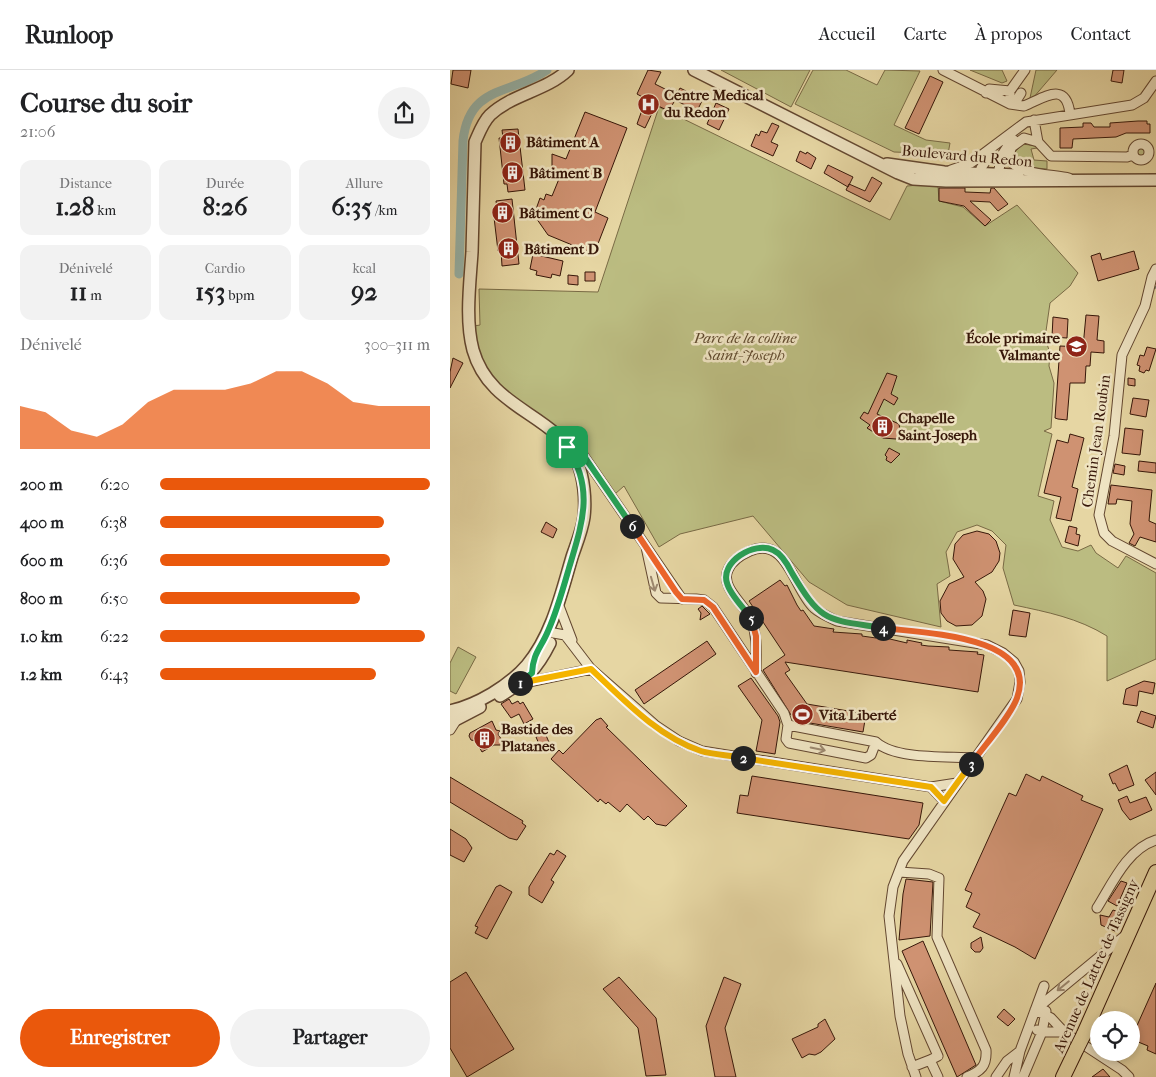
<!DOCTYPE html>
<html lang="fr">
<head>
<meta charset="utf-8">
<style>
	body { margin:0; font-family:"IM FELL French Canon",serif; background:#f2f2f2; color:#202124; height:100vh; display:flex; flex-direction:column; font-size:19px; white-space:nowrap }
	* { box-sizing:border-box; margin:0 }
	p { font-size:16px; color:#757577 }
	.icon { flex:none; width:28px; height:28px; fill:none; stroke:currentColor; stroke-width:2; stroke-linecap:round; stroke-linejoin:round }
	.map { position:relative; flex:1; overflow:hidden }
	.drawer { display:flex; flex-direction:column; background:#fff; width:450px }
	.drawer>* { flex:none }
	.fabs { position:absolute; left:640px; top:941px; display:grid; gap:10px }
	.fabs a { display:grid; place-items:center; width:50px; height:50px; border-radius:50%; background:#fff; box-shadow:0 2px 8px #0003; font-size:25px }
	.pin { position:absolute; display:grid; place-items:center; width:42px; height:42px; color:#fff; margin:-21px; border-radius:10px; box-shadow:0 2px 8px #0006 }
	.km { position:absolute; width:25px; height:25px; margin:-12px; border-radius:50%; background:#222; color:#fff; font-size:14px; line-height:25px; text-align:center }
	.round { display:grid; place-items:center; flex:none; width:52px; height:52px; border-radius:26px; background:#f2f2f2 }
	.headline { display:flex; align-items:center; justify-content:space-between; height:85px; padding:0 20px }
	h1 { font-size:28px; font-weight:700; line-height:38px }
	.metrics { display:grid; grid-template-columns:repeat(3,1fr); gap:8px; height:85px; padding:5px 20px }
	.metrics div { display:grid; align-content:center; border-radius:12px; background:#f2f2f2; text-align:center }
	.metrics b { font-size:25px; font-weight:700 }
	.metrics small { font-size:14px; font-weight:400 }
	.metrics p { font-size:14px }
	.chart { height:140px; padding:10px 20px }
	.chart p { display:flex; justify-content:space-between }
	.chart svg { width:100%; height:90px; margin-top:5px; fill:#ea580c; opacity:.7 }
	.action { display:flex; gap:10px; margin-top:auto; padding:10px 20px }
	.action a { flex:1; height:58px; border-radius:30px; background:#ea580c; color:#fff; font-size:20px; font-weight:700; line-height:58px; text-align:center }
	.action a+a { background:#f2f2f2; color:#202124 }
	ul { padding:0 20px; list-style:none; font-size:16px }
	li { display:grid; grid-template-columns:80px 60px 1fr; align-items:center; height:38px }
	li i { height:12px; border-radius:6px; background:#ea580c }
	header { display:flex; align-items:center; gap:30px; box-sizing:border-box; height:70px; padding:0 25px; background:#fff; border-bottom:1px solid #e0e0e0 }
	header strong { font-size:24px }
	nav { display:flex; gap:28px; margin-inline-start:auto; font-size:18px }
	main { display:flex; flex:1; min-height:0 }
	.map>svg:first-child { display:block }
</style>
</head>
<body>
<header>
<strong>Runloop</strong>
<nav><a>Accueil</a><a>Carte</a><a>À propos</a><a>Contact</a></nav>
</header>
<main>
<section class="drawer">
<div class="headline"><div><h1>Course du soir</h1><p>21:06</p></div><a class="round"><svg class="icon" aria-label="share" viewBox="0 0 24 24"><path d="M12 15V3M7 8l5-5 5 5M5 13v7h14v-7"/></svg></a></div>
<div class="metrics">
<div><p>Distance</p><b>1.28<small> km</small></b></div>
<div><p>Durée</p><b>8:26</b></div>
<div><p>Allure</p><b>6:35<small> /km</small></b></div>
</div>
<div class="metrics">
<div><p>Dénivelé</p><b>11<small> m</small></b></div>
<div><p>Cardio</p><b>153<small> bpm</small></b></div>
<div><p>kcal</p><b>92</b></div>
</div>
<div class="chart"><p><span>Dénivelé</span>300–311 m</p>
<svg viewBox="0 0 160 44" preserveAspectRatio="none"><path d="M0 44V23L10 26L20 35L30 38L40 32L50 21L60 15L70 15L80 15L90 12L100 6L110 6L120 12L130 21L140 23L150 23L160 23V44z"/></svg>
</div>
<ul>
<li><b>200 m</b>6:20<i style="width:100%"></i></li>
<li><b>400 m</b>6:38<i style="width:83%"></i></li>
<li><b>600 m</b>6:36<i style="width:85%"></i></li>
<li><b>800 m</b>6:50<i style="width:74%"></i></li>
<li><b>1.0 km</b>6:22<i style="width:98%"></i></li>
<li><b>1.2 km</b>6:43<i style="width:80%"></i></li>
</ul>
<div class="action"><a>Enregistrer</a><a>Partager</a></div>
</section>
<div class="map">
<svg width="706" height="1007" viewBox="0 0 706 1007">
	<rect width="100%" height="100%" fill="#e6d6a3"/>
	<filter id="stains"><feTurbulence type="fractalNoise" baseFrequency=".004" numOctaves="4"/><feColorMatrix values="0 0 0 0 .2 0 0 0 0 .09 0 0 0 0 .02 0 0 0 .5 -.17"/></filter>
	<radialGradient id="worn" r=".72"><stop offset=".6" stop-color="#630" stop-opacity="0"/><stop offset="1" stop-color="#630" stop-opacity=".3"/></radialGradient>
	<!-- green -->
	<path fill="#bbbc81" stroke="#796a45" d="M271,0H360L341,37Z
		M363,0H396L427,15L435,0L470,1L444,55L476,70L500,73L498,84L444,82L345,34Z
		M520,0H552L557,11L552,13Z
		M586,0H607L583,28H580Z
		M209,37L440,150L457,116L480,114L488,116L489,131L513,137L535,156L567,135L628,203L620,216L600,233L595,268L600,283L599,296L604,313L601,358L594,361L602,364L588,426L604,431L600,450L612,477L628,481L641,475L646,483L668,498L676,486L706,503V589L657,611V566C628,548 597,542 564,535L553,498L556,475L542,461L527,455L507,462L496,482L500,506L487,514L491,557L397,535L359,512L303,446L230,464L209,477L174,416L165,424L129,372L117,362L95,351L45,316L28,285L24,256L30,255L29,219L148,222Z
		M573,74L586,76L587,78L581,79L584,90L597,91V99L575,97L567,92L565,82Z
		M685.5 82a5.5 5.5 0 1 1 11 0a5.5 5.5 0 1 1-11 0Z
		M8,577L26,587L6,624L0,621V593Z"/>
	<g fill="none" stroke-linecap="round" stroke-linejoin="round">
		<!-- stream -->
		<path stroke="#71776c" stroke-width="2.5" d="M704,218L706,217"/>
		<!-- canal -->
		<path stroke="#98b7ae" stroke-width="9" d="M9,204L13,71C19,14 62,25 97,0"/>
	</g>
	<!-- building -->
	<path fill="#cf9272" stroke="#371709" d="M3,0H21L18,18L1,14Z
		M198,0L211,2L205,14L219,21L220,18L228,22L230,18L248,27L247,29L252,31L247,41L225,30L219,41L206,35L195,58L187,54L196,29L187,24Z
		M663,0H674L672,13L661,11Z
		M480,6L493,12L469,64L455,58Z
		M266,33L279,39L269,60L257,54Z
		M135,42L177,58L145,142L158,148L144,184L98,165L84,145L90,128L94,130L96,124L102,126L111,104L102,100V84L116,89Z
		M688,51H697V54H700V63H676L666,67L623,69L622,78H610V58L633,57V53H641L644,57H660V53Z
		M322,53L329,56L321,72L328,75L323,86L301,76L306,64L309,66L311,61L317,63Z
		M68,59L75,120L58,122L57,114H54L49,68H53L52,60Z
		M350,81L356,84L357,82L366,88L361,99L346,91Z
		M378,95L403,107L398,117L374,103Z
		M422,107L432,113L420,132L396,120L399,114L415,121Z
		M489,118H515V122L540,123L541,118H544L558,134L548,141L540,132L520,131L541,150L535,156L514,136L489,131Z
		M62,129L69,194L52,196L51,180L48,181L43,139L47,138L46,131Z
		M684,181L689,199L648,211L641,186L650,183L652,190Z
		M83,184L113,191L110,206L102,204L101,208L86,205L87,201L80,199Z
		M135,202H145V211H135Z
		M118,205L128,206V215L118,214Z
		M636,245L649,246L647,270L654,271V283L641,282L640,296H636L635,313H620L617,350L608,349L605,348L610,276L633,277Z
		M603,247L618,249L617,268L602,267Z
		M697,277L706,279L699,301L696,300L694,303L689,301L690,296L687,295L690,285L694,286Z
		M3,288L13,293L0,318V302Z
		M437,303L447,306L441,324L448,328L444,335L434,329L427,344L449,354L451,366L446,369L433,368L417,358L420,355L410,348L414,342L418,344Z
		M678,308L685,309V316L678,315Z
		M683,328L699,330L696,347L680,344Z
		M675,358L693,360L690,385L672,383Z
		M620,364L634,368L622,417L628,419L621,451L606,448L611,427L594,423L607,370L618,373Z
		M439,378L450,384L441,393L436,390L437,387L435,385Z
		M689,391L706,393V403L688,401Z
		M665,394L675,396L674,405L663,403Z
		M661,415L702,420L699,451L706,454V472L690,467L685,476L679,473L684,464L680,454L682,431L667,429L666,434H658Z
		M96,452L107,459L103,468L91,462Z
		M619,456L627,458L626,464L630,465L628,476L615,472Z
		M527,461L539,464L546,471L550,483L549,491L542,502L525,512L533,521L536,529L532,546L522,555L506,556L497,551L491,543L490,531L499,514L514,507L503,489L505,474L513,465Z
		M330,510L335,516L337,515L347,535L351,541L353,540L364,556L384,559L383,562L412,564V566L426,568L427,566L457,573V570L472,573L471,575L478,576L499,577V580L528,582L527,584L534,585L528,622L335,592L340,600L335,603L357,634L416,644L413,662L348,651L344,644L341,645L313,600L335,585L299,531Z
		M252,536L260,544L250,550L251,543L248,539Z
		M563,540L580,543L576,567L559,565Z
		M257,571L266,584L194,634L185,620Z
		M301,608L328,646L330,652L325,684L306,681L312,650L288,616Z
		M694,611L705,613L703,624L689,621L687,636L673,634L676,619Z
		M59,629L62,634L68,631L70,634L73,632L83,649L74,654L69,644L61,648L51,634Z
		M691,641L706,646L703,658L687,652Z
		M151,648L158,656L156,657L237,736L216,756L206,754L198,746L194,750L177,734L170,742L158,732L156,734L150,729L148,732L101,689L109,680L113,684L146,650Z
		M42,651L46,660L50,661L48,664L53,672L52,675H44L32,682L26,671L21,670L19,666L20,663Z
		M95,663L101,677L92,681L86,667Z
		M677,695L684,715L669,721L665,713L663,714L659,704Z
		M706,702V725L695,710Z
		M576,704L590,711L592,706L633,726L631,730L653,739L585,889L565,877L523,857L530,844L516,837L522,823L515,820L559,723L566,726Z
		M302,706L473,733L469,755L459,769L287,743L290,725L298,726Z
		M0,707L73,751L72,753L76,756L67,770L59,768L0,732Z
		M677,726L680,733L696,727L702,740L680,750L672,740L668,730Z
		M0,759L16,769L22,778L14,792L0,785Z
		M107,780L116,786L101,810L104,812L92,833L79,825V817L100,783L104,785Z
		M456,809L483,812L480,866L449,870L453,824Z
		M671,811L677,813L667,836L658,831Z
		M50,815L62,822L37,869L25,863L28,857L25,856L46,817Z
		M663,840L674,844L667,862L651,855L650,845L659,847Z
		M531,867L533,878L530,882H525L521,878V873Z
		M473,871L526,995L507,1007L452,881Z
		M16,902L64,979L17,1007L0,978V912Z
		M169,907L206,948L216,1005L196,1006L188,958L153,919Z
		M274,907L291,914L275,958L286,1007H265L256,956Z
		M706,913V984L697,980L698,976L681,969Z
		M554,939L565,949L558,956L547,947Z
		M375,949L385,969L371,982L365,985L359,984L352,988L342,969L368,957V954Z
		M653,999L660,1007H642Z"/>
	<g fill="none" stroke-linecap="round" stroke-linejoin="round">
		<defs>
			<path id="minor" d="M493,0L560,34L566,31L571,23
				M560,21V34L574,36C594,28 616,10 620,44
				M536,23L539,19L560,21L575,0
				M584,50L588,72L601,86L677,87L683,85
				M563,69C563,75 559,81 560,87C562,105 604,104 619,108
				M683 82a8 8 0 1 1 16 0a8 8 0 1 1-16 0Z
				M563,76L574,68L588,72
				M501,100L521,93L576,52L682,35L694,28L706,11
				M547,109L552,85L561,71
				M533,110L531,98L541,84
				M706,199L702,207L695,236L672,285L664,366L649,445L654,463L662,471L706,494
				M117,377L127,376L232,529
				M196,477L206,523L211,528L246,529L254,530L263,537L334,643L338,655L336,669L339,673L416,688L421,685L426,672
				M109,536L122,570
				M98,562L115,565L141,599L205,655L229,671L252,681L481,717L494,731
				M306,603C306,584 308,567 301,550C295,534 270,518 278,500C282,490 291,485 300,481C337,465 344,520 364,538C371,544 379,547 387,551L537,575L553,583L564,592L569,601L570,612L567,629L453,791L443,817L439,846L450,946L458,984L466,1007
				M69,614L141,599
				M338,655L426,672C446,690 498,686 525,688
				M0,660L7,649L2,647
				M481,717L507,713
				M449,802L479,804L489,808L487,867L536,980C537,996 531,1001 517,1007
				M647,838C662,814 677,779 706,770
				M447,894L488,986L480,990
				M585,940L677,864
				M585,940L601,948L614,962L672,1000L679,1007
				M587,960L592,962H614
				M462,997L480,990L488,1007
				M546,1007L557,991L570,981
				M564,1007L570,981L594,916
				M573,1007L592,962L596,941"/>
			<path id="tertiary" d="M244,0L448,103L463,109L496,111L706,110
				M437,94L494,102L568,105
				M50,626C75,611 87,599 100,573
				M0,641C27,635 59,616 77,595C102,565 111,524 122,487C126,475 132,461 134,447C136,430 134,408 127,391C103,342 40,340 23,280C15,250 20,213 22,182C23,145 24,109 25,72C29,63 33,52 40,45C62,24 96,21 118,0
				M0,650L7,649L30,637"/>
			<path id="primary" d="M633,966L706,802
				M613,1007L627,978"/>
		</defs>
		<!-- minor casing -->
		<use href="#minor" stroke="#634730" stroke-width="11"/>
		<!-- tertiary casing -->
		<use href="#tertiary" stroke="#634730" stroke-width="14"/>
		<!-- primary casing -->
		<use href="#primary" stroke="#371709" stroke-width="16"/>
		<!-- minor -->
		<use href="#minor" stroke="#efe4c3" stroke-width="9"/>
		<!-- tertiary -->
		<use href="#tertiary" stroke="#efe4c3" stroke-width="11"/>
		<!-- primary -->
		<use href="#primary" stroke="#e6d6a3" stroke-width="14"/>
		<defs>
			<path id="primary-bridge" d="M627,978L633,966"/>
		</defs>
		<!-- primary-bridge casing -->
		<use href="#primary-bridge" stroke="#371709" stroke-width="16" stroke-linecap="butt"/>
		<!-- primary-bridge -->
		<use href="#primary-bridge" stroke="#e6d6a3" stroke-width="14"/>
	</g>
	<!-- one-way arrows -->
	<defs><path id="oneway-shaft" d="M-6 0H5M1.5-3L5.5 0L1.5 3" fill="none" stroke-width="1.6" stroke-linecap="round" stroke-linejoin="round" transform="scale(1.25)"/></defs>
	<g stroke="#9c886f">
		<use href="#oneway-shaft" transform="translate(203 514) rotate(74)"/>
		<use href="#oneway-shaft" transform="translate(368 679) rotate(12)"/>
		<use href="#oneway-shaft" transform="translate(613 916) rotate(141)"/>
	</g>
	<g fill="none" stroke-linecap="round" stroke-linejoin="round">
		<defs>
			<path id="split-1" d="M70,613L82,603C83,583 91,578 98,561C107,541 113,519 119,498C132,454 145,419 117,377"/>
			<path id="split-2" d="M70,613L141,599C173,629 208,667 251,681C264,685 280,685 293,688"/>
			<path id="split-3" d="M293,688L481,717L494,731L521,694"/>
			<path id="split-4" d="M433,558C471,563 590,565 567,628C560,647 534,676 521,694"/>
			<path id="split-5" d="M301,548C294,538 280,525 277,513C270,492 304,471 323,480C332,484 338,495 342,503C372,554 377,549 433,558"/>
			<path id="split-6" d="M182,456L226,522L232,529L254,530L263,537L306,602V566L301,548"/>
			<path id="split-7" d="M117,377L127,376L182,456"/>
		</defs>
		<!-- split-1 casing -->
		<use href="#split-1" stroke="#fff" stroke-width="10"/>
		<!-- split-2 casing -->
		<use href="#split-2" stroke="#fff" stroke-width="10"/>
		<!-- split-3 casing -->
		<use href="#split-3" stroke="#fff" stroke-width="10"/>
		<!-- split-4 casing -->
		<use href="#split-4" stroke="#fff" stroke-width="10"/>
		<!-- split-5 casing -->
		<use href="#split-5" stroke="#fff" stroke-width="10"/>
		<!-- split-6 casing -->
		<use href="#split-6" stroke="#fff" stroke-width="10"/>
		<!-- split-7 casing -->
		<use href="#split-7" stroke="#fff" stroke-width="10"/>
		<!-- split-1 -->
		<use href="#split-1" stroke="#22a559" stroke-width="6"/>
		<!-- split-2 -->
		<use href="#split-2" stroke="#f5b400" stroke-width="6"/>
		<!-- split-3 -->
		<use href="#split-3" stroke="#f5b400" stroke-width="6"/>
		<!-- split-4 -->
		<use href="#split-4" stroke="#f0652b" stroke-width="6"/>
		<!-- split-5 -->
		<use href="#split-5" stroke="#22a559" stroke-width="6"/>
		<!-- split-6 -->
		<use href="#split-6" stroke="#f0652b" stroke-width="6"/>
		<!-- split-7 -->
		<use href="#split-7" stroke="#22a559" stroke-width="6"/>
	</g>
	<!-- icons -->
	<defs>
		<symbol id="hospital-disc" viewBox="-11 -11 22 22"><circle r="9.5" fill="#8f2418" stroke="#efe4c3"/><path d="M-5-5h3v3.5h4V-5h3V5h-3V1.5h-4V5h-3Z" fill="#fff"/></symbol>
		<symbol id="building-disc" viewBox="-11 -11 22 22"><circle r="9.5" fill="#8f2418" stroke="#efe4c3"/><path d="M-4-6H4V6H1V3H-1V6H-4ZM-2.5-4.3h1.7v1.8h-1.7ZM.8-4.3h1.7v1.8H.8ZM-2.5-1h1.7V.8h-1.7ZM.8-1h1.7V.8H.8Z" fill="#fff"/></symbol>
		<symbol id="school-disc" viewBox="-11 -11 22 22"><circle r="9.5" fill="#8f2418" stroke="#efe4c3"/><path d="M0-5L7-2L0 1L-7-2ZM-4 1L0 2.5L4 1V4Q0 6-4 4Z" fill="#fff"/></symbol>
		<symbol id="stadium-disc" viewBox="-11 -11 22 22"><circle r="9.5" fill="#8f2418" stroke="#efe4c3"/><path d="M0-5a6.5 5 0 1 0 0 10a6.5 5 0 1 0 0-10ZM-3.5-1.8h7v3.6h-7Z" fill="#fff"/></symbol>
	</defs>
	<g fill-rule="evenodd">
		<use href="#hospital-disc" x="186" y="22" width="25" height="25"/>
		<use href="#building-disc" x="48" y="60" width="25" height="25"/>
		<use href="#building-disc" x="50" y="90" width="25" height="25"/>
		<use href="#building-disc" x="40" y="130" width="25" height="25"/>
		<use href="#building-disc" x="46" y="166" width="25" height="25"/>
		<use href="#school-disc" x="614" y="264" width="25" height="25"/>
		<use href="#building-disc" x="420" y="344" width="25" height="25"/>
		<use href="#stadium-disc" x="340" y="632" width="25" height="25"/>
		<use href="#building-disc" x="22" y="656" width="25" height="25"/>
	</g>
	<g text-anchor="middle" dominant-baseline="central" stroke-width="5" stroke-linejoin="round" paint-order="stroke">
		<!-- poi labels -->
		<g font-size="15" font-weight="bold" fill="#371709" stroke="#efe4c3" text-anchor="start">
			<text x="214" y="25">Centre Medical<tspan x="214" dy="17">du Redon</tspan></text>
			<text x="76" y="72">Bâtiment A</text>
			<text x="79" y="103">Bâtiment B</text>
			<text x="69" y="143">Bâtiment C</text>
			<text x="74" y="179">Bâtiment D</text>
			<text x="610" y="268" text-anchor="end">École primaire<tspan x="610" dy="17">Valmante</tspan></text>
			<text x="448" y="348">Chapelle<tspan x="448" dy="17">Saint-Joseph</tspan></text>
			<text x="369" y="645">Vita Liberté</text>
			<text x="51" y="659">Bastide des<tspan x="51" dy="17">Platanes</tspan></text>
		</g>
		<!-- street labels -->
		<g font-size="15" fill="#371709" stroke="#efe4c3">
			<text transform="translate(517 86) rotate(5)">Boulevard du Redon</text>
			<text transform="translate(646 371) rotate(-82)">Chemin Jean Roubin</text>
			<text transform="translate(646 896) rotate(-66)">Avenue de Lattre de Tassigny</text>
		</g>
		<!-- park labels -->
		<g font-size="15" font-style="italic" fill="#5f492d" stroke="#efe4c3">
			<text x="295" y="268">Parc de la colline<tspan x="295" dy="17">Saint-Joseph</tspan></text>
		</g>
	</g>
	<rect width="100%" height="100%" filter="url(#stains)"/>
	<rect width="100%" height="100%" fill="url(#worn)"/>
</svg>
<div class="fabs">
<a><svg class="icon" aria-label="locate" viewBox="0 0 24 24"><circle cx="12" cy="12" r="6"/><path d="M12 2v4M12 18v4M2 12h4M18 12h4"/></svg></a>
</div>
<div class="pin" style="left:117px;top:377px;background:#1e9e55"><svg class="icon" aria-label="arrive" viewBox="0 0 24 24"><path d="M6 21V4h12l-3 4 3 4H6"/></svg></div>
<b class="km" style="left:70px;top:613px">1</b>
<b class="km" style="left:293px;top:688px">2</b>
<b class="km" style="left:521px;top:694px">3</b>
<b class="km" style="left:433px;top:558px">4</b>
<b class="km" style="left:301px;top:548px">5</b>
<b class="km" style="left:182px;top:456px">6</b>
</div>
</main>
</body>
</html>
